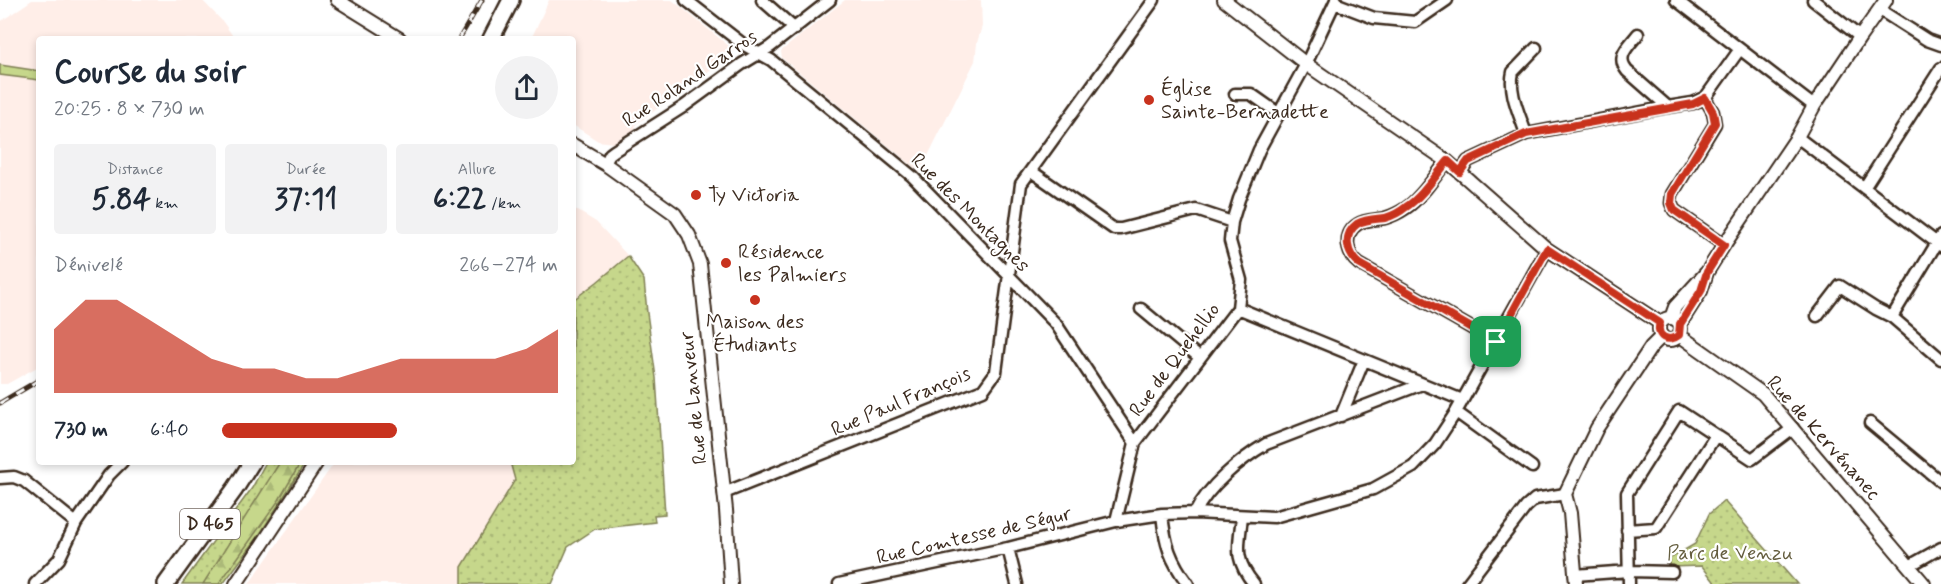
<!DOCTYPE html>
<html lang="fr">
<head>
<meta charset="utf-8">
<style>
	body { margin:0; font-family:Mynerve,sans-serif; background:#f2f2f3; color:#1f2937; height:100vh; display:flex; flex-direction:column; font-size:22px; white-space:nowrap }
	* { box-sizing:border-box; margin:0 }
	p { font-size:20px; color:#747a83 }
	.icon { flex:none; width:33px; height:33px; fill:none; stroke:currentColor; stroke-width:2; stroke-linecap:round; stroke-linejoin:round }
	.map { position:relative; flex:1; overflow:hidden }
	.details { position:absolute; left:36px; top:36px; width:540px; height:429px; display:flex; flex-direction:column; background:#fff; border-radius:6px; box-shadow:0 3px 9px #0003 }
	.details>* { flex:none }
	.pin { position:absolute; display:grid; place-items:center; width:51px; height:51px; color:#fff; margin:-26px; border-radius:12px; box-shadow:0 3px 9px #0006 }
	.round { display:grid; place-items:center; flex:none; width:63px; height:63px; border-radius:32px; background:#f2f2f3 }
	.overview { display:flex; align-items:center; justify-content:space-between; height:102px; padding:0 18px }
	h1 { font-size:33px; font-weight:700; line-height:45px }
	.figures { display:grid; grid-template-columns:repeat(3,1fr); gap:9px; height:102px; padding:6px 18px }
	.figures div { display:grid; align-content:center; border-radius:6px; background:#f2f2f3; text-align:center }
	.figures b { font-size:30px; font-weight:700 }
	.figures small { font-size:16px; font-weight:400 }
	.figures p { font-size:16px }
	.chart { height:168px; padding:12px 18px }
	.chart p { display:flex; justify-content:space-between }
	.chart svg { width:100%; height:108px; margin-top:6px; fill:#c8321e; opacity:.7 }
	ul { padding:0 18px; list-style:none; font-size:20px }
	li { display:grid; grid-template-columns:96px 72px 1fr; align-items:center; height:45px }
	li i { height:15px; border-radius:8px; background:#c8321e }
	.map>svg:first-child { display:block }
</style>
</head>
<body>
<div class="map">
<svg width="1941" height="584" viewBox="0 0 1941 584">
	<defs>
		<pattern id="grass-dots" width="8" height="8" patternUnits="userSpaceOnUse" patternTransform="scale(1.5)"><rect width="8" height="8" fill="#c6d78b"/><path d="M2 2h.1M6 6h.1" fill="none" stroke="#abb978" stroke-width="1.8" stroke-linecap="round"/></pattern>
		<pattern id="forest-firs" width="22" height="20" patternUnits="userSpaceOnUse" patternTransform="scale(1.5)"><rect width="22" height="20" fill="#c6d78b"/><path d="M5 1l3.5 6h-7zM16 11l3.5 6h-7z" fill="#abb978"/></pattern>
	</defs>
	<rect width="100%" height="100%" fill="#fff"/>
	<filter id="ink" filterUnits="userSpaceOnUse"><feTurbulence type="fractalNoise" baseFrequency=".0167" numOctaves="2"/><feDisplacementMap in="SourceGraphic" scale="12" xChannelSelector="R" yChannelSelector="G"/><feConvolveMatrix kernelMatrix="1 2 1 2 8 2 1 2 1" color-interpolation-filters="sRGB"/></filter>
	<g filter="url(#ink)">
		<!-- built -->
		<path fill="#ffeee8" d="M32,0H202L223,22L235,39H39V366L7,384H0V22Z
			M549,0H672L734,50L731,56L636,124L635,129L613,143L598,141L573,125V39H531Z
			M845,0H981L982,26L977,43L975,61L920,172L782,58L781,51Z
			M573,208L596,222L628,256L597,282L573,300Z
			M335,462H510L515,480L462,567V584H249Z"/>
		<!-- grass -->
		<path fill="url(#grass-dots)" stroke="#808054" stroke-width="1.5" d="M628,256L644,280L647,313L656,378L665,514L654,515L655,522L595,529L568,547L552,584H462V567L515,480L510,462H573V300L597,282Z
			M266,462H306L258,537L223,584H182L252,488Z
			M1724,501L1797,584H1716L1702,566L1669,567V559L1695,544L1709,514Z"/>
		<!-- forest -->
		<path fill="url(#forest-firs)" stroke="#808054" stroke-width="1.5" d="M280,462H301L279,500L219,584H203Z"/>
		<!-- garden -->
		<path fill="#c6d78b" stroke="#808054" stroke-width="1.5" d="M0,65L39,71V80L0,75Z"/>
		<g fill="none" stroke-linecap="round" stroke-linejoin="round">
			<defs>
				<path id="minor" d="M686,0L744,45L771,60L912,176L1056,324L1135,443
					M762,0L795,29
					M1676,0L1814,106
					M1813,0L1860,37
					M1335,3L1374,18L1415,22L1447,0
					M1880,10L1927,40L1941,45
					M1638,34C1629,46 1615,56 1627,71L1668,107L1693,103L1705,98L1740,49
					M1235,94H1251L1278,113
					M1705,98L1713,112L1715,124L1672,194L1671,203L1674,210L1724,245
					M1526,134C1520,115 1508,92 1513,72L1536,48
					M1797,137L1941,246
					M1447,161C1436,175 1421,198 1406,208C1400,212 1392,216 1385,218C1377,220 1365,219 1358,224C1342,234 1347,255 1359,264L1496,342
					M605,164L610,154L614,151L683,107L742,64L770,47L830,0
					M1031,171L1114,229H1121L1196,210L1232,222
					M1460,172L1468,161L1526,134L1668,107
					M1864,188L1941,68
					M1238,308L1462,400
					M1141,309L1200,358
					M1817,316L1840,286L1876,309L1892,317L1941,359
					M1892,317L1941,236
					M1456,412L1532,467
					M1341,416L1364,360
					M1870,423L1941,482
					M0,478L14,477L24,481L76,523
					M724,493L983,390L996,372L1021,184L1154,0
					M1195,513C1208,486 1241,459 1266,444L1422,384
					M1162,514C1165,544 1170,560 1188,584
					M1242,516C1239,547 1233,558 1254,584
					M1116,521L1135,443L1238,308L1241,280L1230,241L1232,222L1239,199L1259,150L1306,64L1336,0
					M1627,530L1656,528L1716,435
					M1008,548L1017,584
					M1909,566L1941,548
					M1575,575L1629,571L1672,572
					M35,584L59,559L76,523L109,475L122,462
					M839,584L1008,548L1116,521L1162,514L1195,513L1274,517L1373,489L1413,467L1435,444L1456,412L1547,249
					M1467,584L1526,507L1535,499L1565,494
					M1629,584L1627,493L1679,411L1752,459L1793,428"/>
				<path id="tertiary" d="M337,0L400,39
					M1224,0L1306,64L1447,161L1547,249L1660,323
					M573,145L605,164L675,214L689,235L700,264L726,510L731,584
					M1659 329a11 11 0 1 1 22 0a11 11 0 1 1-22 0Z
					M1671,318L1675,307L1706,273
					M1680,324L1701,291L1707,272L1724,245L1797,137L1814,106L1860,37L1886,0
					M1679,335L1763,394L1924,584
					M236,584L317,462
					M1576,584L1570,513L1565,494L1597,428L1651,347L1662,336"/>
				<path id="primary" d="M491,39L511,0
					M166,584L235,489L252,462"/>
			</defs>
			<!-- minor casing -->
			<use href="#minor" stroke="#3b2a1e" stroke-width="15"/>
			<!-- tertiary casing -->
			<use href="#tertiary" stroke="#3b2a1e" stroke-width="16"/>
			<!-- primary casing -->
			<use href="#primary" stroke="#3b2a1e" stroke-width="20"/>
			<!-- minor -->
			<use href="#minor" stroke="#fff" stroke-width="10"/>
			<!-- tertiary -->
			<use href="#tertiary" stroke="#fff" stroke-width="12"/>
			<!-- primary -->
			<use href="#primary" stroke="#fff" stroke-width="15"/>
			<defs>
				<path id="rail" d="M459,39L482,0
					M0,403L39,380"/>
			</defs>
			<!-- rail casing -->
			<use href="#rail" stroke="#3b2a1e" stroke-width="5"/>
			<!-- rail -->
			<use href="#rail" stroke="#fff" stroke-width="3" stroke-dasharray="9" stroke-linecap="butt"/>
		</g>
	</g>
	<g fill="none" stroke-linecap="round" stroke-linejoin="round" filter="url(#ink)">
		<defs>
			<path id="route" d="M1705,98L1713,112L1715,123L1672,194L1671,203L1674,210L1724,245L1707,272L1701,291L1680,324L1679,335C1668,344 1655,336 1660,323L1547,249L1496,342L1359,264C1347,254 1342,235 1357,224C1365,219 1377,219 1385,218C1392,216 1400,212 1406,207C1421,198 1436,175 1448,161L1460,172L1468,161L1526,134L1693,104Z"/>
		</defs>
		<!-- route casing -->
		<use href="#route" stroke="#fff" stroke-width="12"/>
		<!-- route -->
		<use href="#route" stroke="#c8321e" stroke-width="8"/>
	</g>
	<!-- markers -->
	<g fill="#c8321e" stroke="#fff" stroke-width="2">
		<circle cx="1149" cy="100" r="6"/>
		<circle cx="696" cy="195" r="6"/>
		<circle cx="726" cy="263" r="6"/>
		<circle cx="755" cy="300" r="6"/>
	</g>
	<g text-anchor="middle" dominant-baseline="central" stroke-width="4.5" stroke-linejoin="round" paint-order="stroke">
		<!-- shield labels -->
		<rect fill="#fff" stroke="#766a62" stroke-width="1.5" x="180" y="509" width="60" height="30" rx="4.5"/>
		<g font-size="18" font-weight="bold" fill="#3b2a1e">
			<text x="210" y="524">D 465</text>
		</g>
		<!-- street labels -->
		<g font-size="20" fill="#3b2a1e" stroke="#fff">
			<text transform="translate(690 79) rotate(-34)">Rue Roland Garros</text>
			<text transform="translate(970 213) rotate(45)">Rue des Montagnes</text>
			<text transform="translate(1175 360) rotate(-53)">Rue de Quehellio</text>
			<text transform="translate(694 398) rotate(-96)">Rue de Lanveur</text>
			<text transform="translate(901 402) rotate(-23)">Rue Paul François</text>
			<text transform="translate(1823 438) rotate(48)">Rue de Kervénanec</text>
			<text transform="translate(974 536) rotate(-13)">Rue Comtesse de Ségur</text>
		</g>
		<!-- poi labels -->
		<g font-size="20" fill="#3b2a1e" stroke="#fff" text-anchor="start">
			<text x="1161" y="89">Église<tspan x="1161" dy="23">Sainte-Bernadette</tspan></text>
			<text x="708" y="195">Ty Victoria</text>
			<text x="738" y="252">Résidence<tspan x="738" dy="23">les Palmiers</tspan></text>
			<text x="755" y="322" text-anchor="middle">Maison des<tspan x="755" dy="23">Étudiants</tspan></text>
		</g>
		<!-- park labels -->
		<g font-size="20" fill="#655e3f" stroke="#fff">
			<text x="1730" y="553">Parc de Venzu</text>
		</g>
	</g>
</svg>
<div class="pin" style="left:1496px;top:342px;background:#1e9e55"><svg class="icon" aria-label="arrive" viewBox="0 0 24 24"><path d="M6 21V4h12l-3 4 3 4H6"/></svg></div>
<section class="details">
<div class="overview"><div><h1>Course du soir</h1><p>20:25 · 8 × 730 m</p></div><a class="round"><svg class="icon" aria-label="share" viewBox="0 0 24 24"><path d="M12 15V3M7 8l5-5 5 5M5 13v7h14v-7"/></svg></a></div>
<div class="figures">
<div><p>Distance</p><b>5.84<small> km</small></b></div>
<div><p>Durée</p><b>37:11</b></div>
<div><p>Allure</p><b>6:22<small> /km</small></b></div>
</div>
<div class="chart"><p><span>Dénivelé</span>266–274 m</p>
<svg viewBox="0 0 160 44" preserveAspectRatio="none"><path d="M0 44V18L10 6L20 6L30 14L40 22L50 30L60 34L70 34L80 38L90 38L100 34L110 30L120 30L130 30L140 30L150 26L160 18V44z"/></svg>
</div>
<ul>
<li><b>730 m</b>6:40<i style="width:52%"></i></li>
</ul>
</section>
</div>
</body>
</html>
